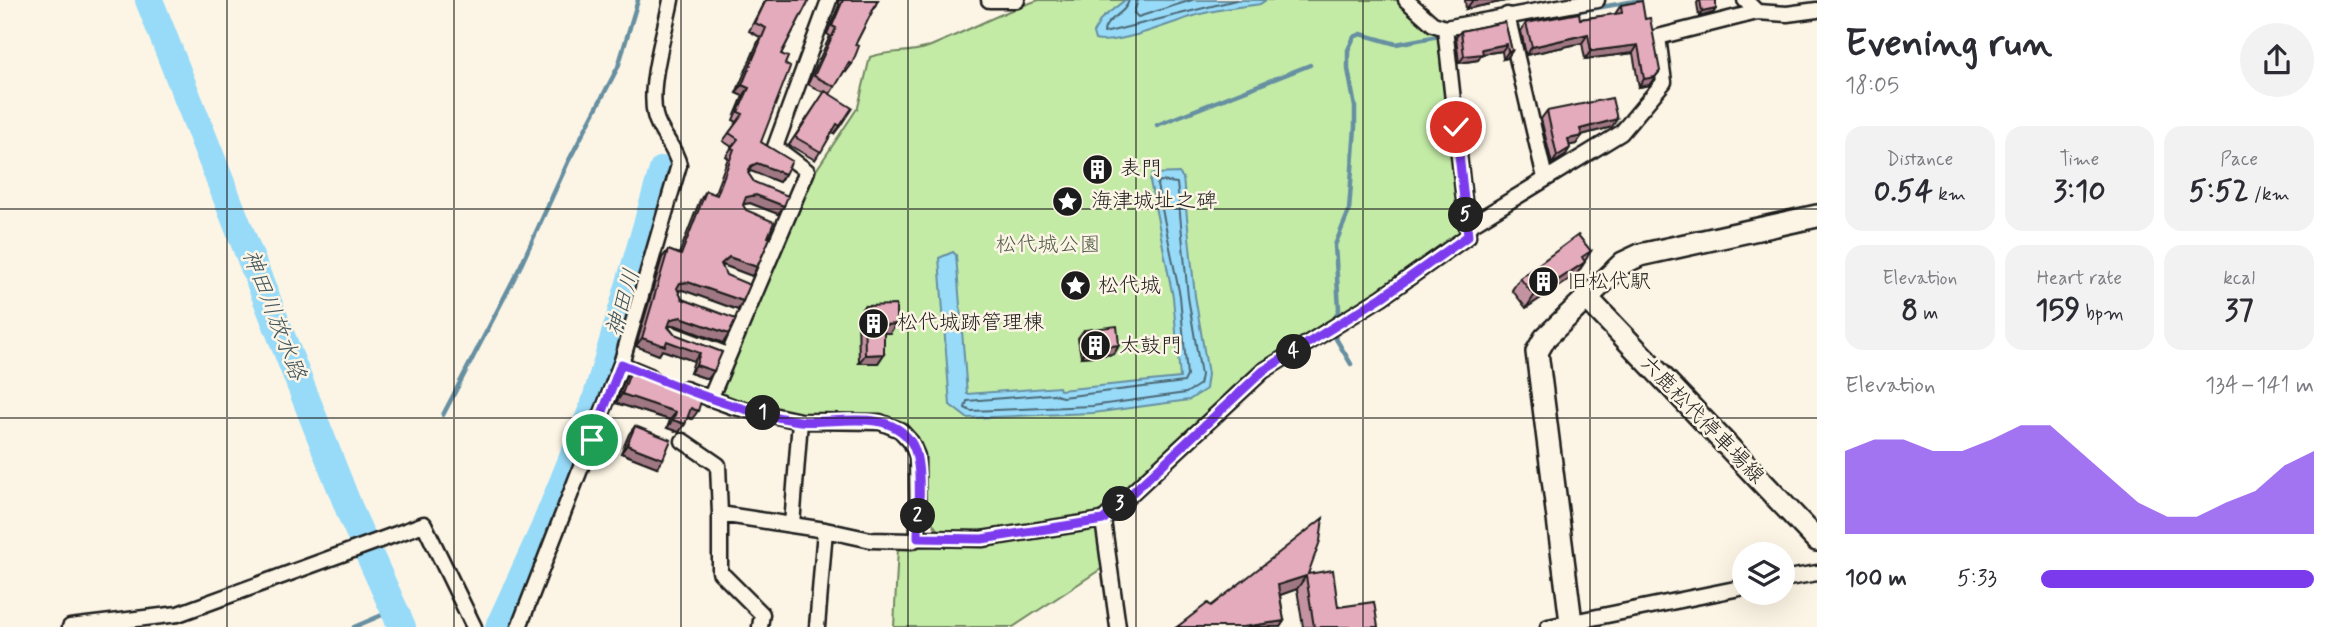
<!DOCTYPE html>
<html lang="en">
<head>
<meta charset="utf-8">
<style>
	body { margin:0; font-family:Mynerve,"Klee One",sans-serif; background:#f2f2f3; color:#2b2b33; height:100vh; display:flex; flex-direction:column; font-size:26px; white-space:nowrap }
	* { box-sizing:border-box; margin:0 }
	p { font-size:23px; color:#7c7c81 }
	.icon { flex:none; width:38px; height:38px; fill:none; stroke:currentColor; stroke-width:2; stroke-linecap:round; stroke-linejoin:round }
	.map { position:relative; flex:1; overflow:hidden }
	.details { display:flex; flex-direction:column; background:#fff; width:525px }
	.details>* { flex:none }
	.tools { position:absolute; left:1732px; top:542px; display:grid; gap:14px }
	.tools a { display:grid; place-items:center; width:63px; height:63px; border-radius:50%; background:#fff; box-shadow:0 7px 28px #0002; font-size:35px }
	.pin { position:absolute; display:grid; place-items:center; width:60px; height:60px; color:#fff; margin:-30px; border:4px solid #fff; border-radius:50%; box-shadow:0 2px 7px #0007 }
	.km { position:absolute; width:35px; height:35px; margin:-18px; border-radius:50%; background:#222; color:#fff; font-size:19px; line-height:35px; text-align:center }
	.round { display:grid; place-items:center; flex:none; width:74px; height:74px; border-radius:37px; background:#f2f2f3 }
	.overview { display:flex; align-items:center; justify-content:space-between; height:119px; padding:0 28px }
	h1 { font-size:38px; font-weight:800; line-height:52px }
	.stats { display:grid; grid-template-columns:repeat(3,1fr); gap:10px; height:119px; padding:7px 28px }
	.stats div { display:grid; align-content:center; border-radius:18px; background:#f2f2f3; text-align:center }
	.stats b { font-size:30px; font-weight:800 }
	.stats small { font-size:19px; font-weight:400 }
	.stats p { font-size:19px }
	.chart { height:196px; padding:14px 28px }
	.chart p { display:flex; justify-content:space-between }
	.chart svg { width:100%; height:126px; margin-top:7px; fill:#7c3aed; opacity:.7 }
	ul { padding:0 28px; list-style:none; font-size:23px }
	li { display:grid; grid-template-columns:112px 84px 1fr; align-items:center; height:52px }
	li i { height:18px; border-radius:9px; background:#7c3aed }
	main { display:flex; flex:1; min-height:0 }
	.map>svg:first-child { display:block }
</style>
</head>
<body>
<main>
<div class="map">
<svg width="1817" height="627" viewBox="0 0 1817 627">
	<rect width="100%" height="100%" fill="#fcf5e5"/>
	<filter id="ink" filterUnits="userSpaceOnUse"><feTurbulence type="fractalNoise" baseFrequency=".0143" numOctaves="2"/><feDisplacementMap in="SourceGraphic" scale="14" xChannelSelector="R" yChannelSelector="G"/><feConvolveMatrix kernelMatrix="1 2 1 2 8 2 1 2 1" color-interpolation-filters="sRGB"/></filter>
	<g filter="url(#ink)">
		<!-- green -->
		<path fill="#c3eba6" stroke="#708461" stroke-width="2" d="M1039,0H1398L1424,26L1442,32L1464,237L1280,354L1101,515L1046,525L941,534C907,498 943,458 904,425L791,415L717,398L809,181L858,107L870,57C889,50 910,54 928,47C966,32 1000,12 1039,0Z
			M1099,528L1104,567L1013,627H894L898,547L979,545Z"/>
		<!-- water -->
		<path fill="#97dbf9" stroke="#668fa1" stroke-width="2" d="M1125,0H1266L1260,4C1240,7 1220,9 1201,14C1176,20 1119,46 1095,40L1093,33L1101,19Z
			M1179,173L1183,178L1195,296L1208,374L1206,389L1189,400L1093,413L967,418L950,405L939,258L953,252L956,255L967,394L1059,387L1060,390L1180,378L1173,297L1150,181L1152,174Z"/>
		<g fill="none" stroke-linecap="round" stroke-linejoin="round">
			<!-- shore -->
			<path stroke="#4d6874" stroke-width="2" d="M1129,0C1126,15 1104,18 1104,33L1236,0
				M1138,0L1134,13L1138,17L1192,0
				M1160,181L1177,183L1188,297L1201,375L1199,385L1186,393L1092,406L971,411L965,408L967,401L1053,394L1062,397L1184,382L1187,376L1180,296L1157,185Z"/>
			<!-- stream -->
			<path stroke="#668fa1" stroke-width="4.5" d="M1511,23L1641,0
				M1157,125L1310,65
				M1333,323L1339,309L1335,245L1349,211L1355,127V107L1348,69V50L1354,37L1361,34L1396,44L1444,35
				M1332,332L1351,364
				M443,415L521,265L568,162L618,67L638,0
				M352,516L360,505
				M354,627L394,610"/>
			<!-- river -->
			<path stroke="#97dbf9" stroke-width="28" d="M149,0L352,516L402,627
				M499,627L544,529L595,403L663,170"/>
			<defs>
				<path id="street" d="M989,0H1017
					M1406,0L1433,24L1445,28L1597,0
					M1745,0L1757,12L1787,14L1817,10
					M1507,15L1545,178
					M1467,227L1621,133L1664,82L1658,37L1757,12
					M672,334L720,352
					M621,364L650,376
					M685,389L734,407L800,421L880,422L900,430L911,442L917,456L918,538L982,539L1103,520L1263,371L1382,297L1468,236L1445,28
					M710,399L807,171L775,147L829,0
					M800,421L792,525L825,530L817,627
					M683,441L718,465L720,514
					M1103,520L1118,627
					M825,530L871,540L912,541L918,538
					M1783,579L1817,573
					M70,627L178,614L424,524L474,627
					M519,627L621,364L679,165C675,146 659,133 655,115C648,84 665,32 671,0
					M760,627L762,614L720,572V514L792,525
					M1548,627L1745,587"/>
				<path id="secondary" d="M1588,299L1817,540
					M1571,622L1537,352L1545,338L1623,263L1640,255L1817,216"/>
			</defs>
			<!-- street casing -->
			<use href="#street" stroke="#1c1c1c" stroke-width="19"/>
			<!-- secondary casing -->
			<use href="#secondary" stroke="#1c1c1c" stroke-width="26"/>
			<!-- street -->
			<use href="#street" stroke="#fcf5e5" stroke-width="14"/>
			<!-- secondary -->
			<use href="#secondary" stroke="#fcf5e5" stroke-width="21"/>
		</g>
		<!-- wall -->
		<path fill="#c493a2" stroke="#1c1c1c" stroke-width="2" d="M765,0H809L781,54L761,142L785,174L779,182L751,171L748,173L754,182L784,206L778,214L750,203L743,204L752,276L723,265L722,267L738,310L683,290L678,291L682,299L729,334L723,343L675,325L668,326L674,334L722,352L708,379L690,373L694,361L662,350L659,355L636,346L662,258L668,250L679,254L700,200L706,191L714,195L728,158L726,156L732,147L723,141L737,122L733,120L743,96L736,93L760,37L749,31Z
			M838,0H878L855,45L846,72L844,71L830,94L840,126L834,134L832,133L815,160L789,145L824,93L808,84L830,36L827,34L839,5Z
			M1465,0H1510L1466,9Z
			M1699,0H1716V9L1713,13L1699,17L1697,3Z
			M1621,5L1654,79L1649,85L1639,87L1633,53L1585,59L1582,43L1526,55L1521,31L1526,23L1580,19L1615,14Z
			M1505,22L1512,51L1507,58L1503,59L1502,51L1482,54L1478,60L1459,63L1456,37L1461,31Z
			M1547,111L1612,127L1581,135L1576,144L1570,145L1565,156L1552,164L1541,119Z
			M1090,160L1106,173L1090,177L1087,165Z
			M1591,251L1577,274L1526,308L1512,290L1520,278Z
			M864,306L890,333H884V354L878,363H859L858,314Z
			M1084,330L1119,345L1114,354L1081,357L1078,338Z
			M632,368L692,419L687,417L685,424L679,432L667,428L670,420L616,403L626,377Z
			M635,426L657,467L621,453L629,434Z
			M1308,574L1338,607L1378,627H1303L1297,589L1280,595L1284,621L1280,627H1177L1211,606Z"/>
		<!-- shaded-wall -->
		<path fill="#a07884" stroke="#1c1c1c" stroke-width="2" d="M1473,0H1510L1466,9Z
			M1716,9L1713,13L1699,17L1702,12Z
			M1588,34L1582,43L1526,55L1532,47Z
			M1507,44L1502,51L1482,54L1478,60L1459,63L1464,56L1482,49Z
			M1638,45L1633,53L1585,59L1591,51Z
			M1512,51L1507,58L1503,59L1508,52Z
			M849,63L852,64L846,72L843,71Z
			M1660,71L1649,85L1639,87L1644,79Z
			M742,85L749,88L743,96L736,93Z
			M1617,119L1612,127L1574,137L1580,129Z
			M1582,136L1576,144L1563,147L1568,139Z
			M1570,148L1565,156L1552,164L1557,156Z
			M757,163L785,174L779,182L751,171L746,174L751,166Z
			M1109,169L1106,173L1090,177L1093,173Z
			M756,195L784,206L778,214L750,203L740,205L746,197Z
			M729,257L757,267L752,276L723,265L715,272L721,264Z
			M1585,262L1577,274L1526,308L1534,296Z
			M688,282L743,301L738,310L683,290L674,291L680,283Z
			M681,317L729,334L723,343L675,325L665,327L671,319Z
			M896,324L890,333H878L884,325Z
			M642,338L667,341L700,353L694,361L662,350L659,355L636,346Z
			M1119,345L1114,354L1081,357L1086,349Z
			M884,354L878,363H859L865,355Z
			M696,365L714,371L708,379L690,373Z
			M622,394L676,412L670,420L616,403Z
			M691,408L698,411L692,419L685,416Z
			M673,420L685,424L679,432L667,428Z
			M627,445L663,459L657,467L621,453Z
			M1306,576L1297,589L1269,599L1278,585Z
			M1284,621L1280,627H1243Z"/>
		<!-- building -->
		<path fill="#e4abbc" stroke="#1c1c1c" stroke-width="2" d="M766,0H809L781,54L788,57L785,64L790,67L761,142L792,161L785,174L757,163L751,166L748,173L754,182L788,196L784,206L756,195L746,197L743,205L746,210L774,222L768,237L770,238L757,267L729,257L721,264L726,275L750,285L743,301L688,282L680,283L677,288L682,299L736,319L729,334L681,317L671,319L668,327L674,334L722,352L714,371L696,365L700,353L667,341L665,346L642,338L668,250L681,255L706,191L717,195L734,149L731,148L738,139L729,133L743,114L738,112L749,88L742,85L766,28L755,23Z
			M843,0H878L855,45L859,46L852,64L849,63L835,87L814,76L836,28L832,26Z
			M1700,0H1716V9L1702,12Z
			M1642,1L1645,19L1650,18L1660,71L1655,77L1644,79L1638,45L1591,51L1588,34L1532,47L1526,23L1579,13L1580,19L1622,13L1621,5Z
			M1505,22L1512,51L1508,52L1507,44L1482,49L1483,54L1464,56L1461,31Z
			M825,91L852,108L840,126L837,124L821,152L795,137Z
			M1612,98L1617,119L1580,129L1582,136L1568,139L1570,148L1557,156L1547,111Z
			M1106,157L1109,169L1093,173L1090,160Z
			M1578,235L1591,251L1582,257L1585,262L1534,296L1520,278Z
			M896,305V324L884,325V354L865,355L864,306Z
			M1117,326L1119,345L1086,349L1084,330Z
			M632,368L703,395L698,411L691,408L685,424L673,420L676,412L622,394Z
			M635,426L671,440L663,459L627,445Z
			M1323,518L1320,541L1308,574L1333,570L1338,607L1374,602L1378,627H1314L1306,576L1278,585L1284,621L1243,627H1177L1208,603L1211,606Z"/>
	</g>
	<g fill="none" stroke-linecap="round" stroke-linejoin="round" filter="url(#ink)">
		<defs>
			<path id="route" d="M592,440L621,364C679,387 737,412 800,421C834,425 888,407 911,442C924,461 918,514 918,538L982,539L1103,520L1263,371L1382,297L1468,236L1456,127"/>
		</defs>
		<!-- route casing -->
		<use href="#route" stroke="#fff" stroke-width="14"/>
		<!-- route -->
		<use href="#route" stroke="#7c3aed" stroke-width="9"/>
	</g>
	<!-- grid -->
	<path fill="none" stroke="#1c1c1c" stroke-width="2" stroke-opacity="0.55" d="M227,0V627M454,0V627M681,0V627M908,0V627M1136,0V627M1363,0V627M1590,0V627M0,209H1817M0,418H1817"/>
	<!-- icons -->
	<defs>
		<symbol id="building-disc" viewBox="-11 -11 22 22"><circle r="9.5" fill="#1c1c1c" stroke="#fcf5e5"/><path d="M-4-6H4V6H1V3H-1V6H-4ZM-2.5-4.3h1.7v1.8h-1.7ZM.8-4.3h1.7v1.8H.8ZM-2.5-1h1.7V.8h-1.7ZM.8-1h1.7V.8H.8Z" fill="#fff"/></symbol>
		<symbol id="sight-disc" viewBox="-11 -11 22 22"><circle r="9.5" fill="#1c1c1c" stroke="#fcf5e5"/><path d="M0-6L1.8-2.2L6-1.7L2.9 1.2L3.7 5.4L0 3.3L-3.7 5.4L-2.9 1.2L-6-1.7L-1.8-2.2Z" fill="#fff"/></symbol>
	</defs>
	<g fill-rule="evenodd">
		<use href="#building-disc" x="1080" y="152" width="35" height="35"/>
		<use href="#sight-disc" x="1050" y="184" width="35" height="35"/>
		<use href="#building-disc" x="1526" y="264" width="35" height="35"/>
		<use href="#sight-disc" x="1058" y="268" width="35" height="35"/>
		<use href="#building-disc" x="856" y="306" width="35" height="35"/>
		<use href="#building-disc" x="1078" y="328" width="35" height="35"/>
	</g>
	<g text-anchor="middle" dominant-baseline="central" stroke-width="5" stroke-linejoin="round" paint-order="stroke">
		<!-- poi labels -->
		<g font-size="21" fill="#1c1c1c" stroke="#fcf5e5" text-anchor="start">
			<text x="1120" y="169">表門</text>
			<text x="1091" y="201">海津城址之碑</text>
			<text x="1567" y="282">旧松代駅</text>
			<text x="1098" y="286">松代城</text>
			<text x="897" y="323">松代城跡管理棟</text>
			<text x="1119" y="346">太鼓門</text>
		</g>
		<!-- park labels -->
		<g font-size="21" fill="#4e5a45" stroke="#fcf5e5">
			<text x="1048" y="245">松代城公園</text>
		</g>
		<!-- street labels -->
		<g font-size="21" fill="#1c1c1c" stroke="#fcf5e5">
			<text transform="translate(1702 420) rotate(46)">六鹿松代停車場線</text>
		</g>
		<!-- water labels -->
		<g font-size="23" font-style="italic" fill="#41555e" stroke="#fcf5e5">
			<text transform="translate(624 303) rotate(-74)">神田川</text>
			<text transform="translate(273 315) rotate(69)">神田川放水路</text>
		</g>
	</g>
</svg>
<div class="tools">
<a><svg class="icon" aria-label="layers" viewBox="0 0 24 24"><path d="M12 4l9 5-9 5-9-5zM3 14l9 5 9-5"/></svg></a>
</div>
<div class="pin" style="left:592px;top:440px;background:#1e9e55"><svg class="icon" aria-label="arrive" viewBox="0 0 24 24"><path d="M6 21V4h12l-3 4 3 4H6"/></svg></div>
<div class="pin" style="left:1456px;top:127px;background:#d93025"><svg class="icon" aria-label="check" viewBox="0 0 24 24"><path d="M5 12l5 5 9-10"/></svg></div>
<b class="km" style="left:763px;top:413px">1</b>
<b class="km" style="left:918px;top:516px">2</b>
<b class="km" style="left:1120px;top:504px">3</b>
<b class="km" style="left:1294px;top:352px">4</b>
<b class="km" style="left:1466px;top:215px">5</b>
</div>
<section class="details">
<div class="overview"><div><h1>Evening run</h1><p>18:05</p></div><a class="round"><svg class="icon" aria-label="share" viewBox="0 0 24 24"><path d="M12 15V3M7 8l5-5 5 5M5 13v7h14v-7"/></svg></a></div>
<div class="stats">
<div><p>Distance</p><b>0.54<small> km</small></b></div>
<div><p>Time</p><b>3:10</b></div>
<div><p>Pace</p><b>5:52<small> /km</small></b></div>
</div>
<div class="stats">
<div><p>Elevation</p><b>8<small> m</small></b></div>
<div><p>Heart rate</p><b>159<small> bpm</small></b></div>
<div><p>kcal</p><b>37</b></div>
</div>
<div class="chart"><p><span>Elevation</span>134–141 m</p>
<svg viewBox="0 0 160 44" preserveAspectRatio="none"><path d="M0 44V15L10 11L20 11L30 15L40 15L50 11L60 6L70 6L80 15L90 24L100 33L110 38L120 38L130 33L140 29L150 20L160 15V44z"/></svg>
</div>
<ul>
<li><b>100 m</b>5:33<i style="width:100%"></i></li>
</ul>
</section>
</main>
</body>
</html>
